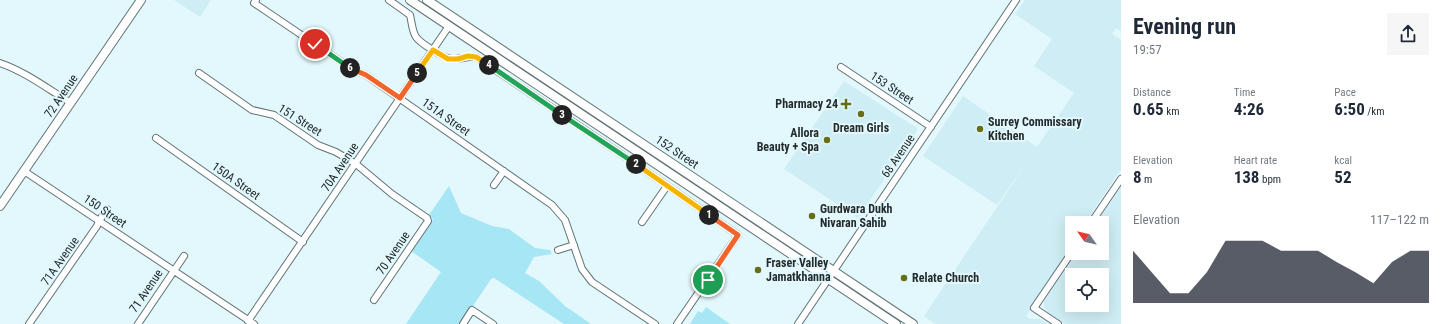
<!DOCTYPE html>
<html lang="en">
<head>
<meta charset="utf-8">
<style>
	body { margin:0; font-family:"Roboto Condensed",sans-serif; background:#f6f6f7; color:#1f2937; height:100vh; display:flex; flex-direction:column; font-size:15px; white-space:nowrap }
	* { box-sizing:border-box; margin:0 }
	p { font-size:13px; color:#747a83 }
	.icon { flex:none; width:22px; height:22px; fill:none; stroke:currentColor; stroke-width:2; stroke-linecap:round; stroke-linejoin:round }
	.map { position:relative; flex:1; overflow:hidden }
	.sheet { display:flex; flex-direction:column; background:#fff; width:320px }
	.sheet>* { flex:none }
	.needle { width:26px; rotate:304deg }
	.tools { position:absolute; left:1065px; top:216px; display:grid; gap:8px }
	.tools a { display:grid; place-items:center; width:44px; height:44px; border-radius:0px; background:#fff; box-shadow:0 4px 16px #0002; font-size:20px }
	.pin { position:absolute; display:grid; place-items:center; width:34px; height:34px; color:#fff; margin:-17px; border:2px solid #fff; border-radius:50%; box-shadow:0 1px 4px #0007 }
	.km { position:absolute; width:20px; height:20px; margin:-10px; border-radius:50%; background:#222; color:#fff; font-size:11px; line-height:20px; text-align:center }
	.round { display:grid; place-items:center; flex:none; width:42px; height:42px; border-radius:0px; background:#f6f6f7 }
	.head { display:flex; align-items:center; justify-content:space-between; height:68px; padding:0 12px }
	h1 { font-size:22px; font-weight:700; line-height:30px }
	.metrics { display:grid; grid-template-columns:repeat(3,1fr); gap:6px; height:68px; padding:4px 12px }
	.metrics div { display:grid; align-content:center }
	.metrics b { font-size:17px; font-weight:700 }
	.metrics small { font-size:11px; font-weight:400 }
	.metrics p { font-size:11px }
	.chart { height:112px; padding:8px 12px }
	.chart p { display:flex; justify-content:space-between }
	.chart svg { width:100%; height:72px; margin-top:4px; fill:#111827; opacity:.7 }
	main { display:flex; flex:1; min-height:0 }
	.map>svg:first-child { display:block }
</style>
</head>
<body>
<main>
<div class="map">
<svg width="1121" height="324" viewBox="0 0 1121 324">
	<rect width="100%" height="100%" fill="#e3f8fc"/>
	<!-- built -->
	<path fill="#cfedf4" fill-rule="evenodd" d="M174,0H211L200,17Z
		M1025,0H1121V31L1116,28L1112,34L1121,40V169L1085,223H1072V247L1026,316L1030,319H1040L1048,324H935L924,316L1032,155L997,205L923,156L963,96L1037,147L1074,93L1034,66L1052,39L1015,14Z
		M844,81L917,128V131L858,218L784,169Z
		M1121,187V324H1065L1046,311L1044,306V301L1077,253H1102V223H1097ZM1072,275H1102V305H1072Z"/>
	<!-- green -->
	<path fill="#a7e6f4" d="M449,186L461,213L492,226L509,229L535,248L550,250L552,254L534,257L525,273L539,281L565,306L591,324H564L494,278L491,279L461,324H406L441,272L411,251L433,219L429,215Z
		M706,307L730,324H690L698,311L702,313Z"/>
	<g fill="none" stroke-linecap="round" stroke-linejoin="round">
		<defs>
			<path id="minor" d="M256,0L254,3L260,7L352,69L366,75L552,205L565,220L582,269L592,282L655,324
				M389,0L410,15C412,23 412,31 416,37C420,43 444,58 451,59C459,60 467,56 476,57L636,164L738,235L677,324
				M0,63C26,72 48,89 71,103
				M841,67L931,127
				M199,73L252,110L274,115L318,145L336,152L356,164L392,194L427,218L428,221L374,300
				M156,138L303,242
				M24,171L254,324
				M494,185L504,171
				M642,222L667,186
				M1091,223L1121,179
				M558,250L574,245
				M248,321L449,26
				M29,324L97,226L99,221L107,209
				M138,324L184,256
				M463,324L472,310L493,324
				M798,324L1016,0
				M1058,324L1034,308L1072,252"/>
			<path id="major" d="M410,0L896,324
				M427,0L913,324
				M0,206L141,0"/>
		</defs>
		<!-- minor casing -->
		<use href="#minor" stroke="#617377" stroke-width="8"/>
		<!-- major casing -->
		<use href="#major" stroke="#617377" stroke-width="10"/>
		<!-- minor -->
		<use href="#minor" stroke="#fff" stroke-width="6"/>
		<!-- major -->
		<use href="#major" stroke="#fff" stroke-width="8"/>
	</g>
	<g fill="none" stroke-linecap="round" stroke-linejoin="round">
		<defs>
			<path id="split-1" d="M708,280L738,235L709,215"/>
			<path id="split-2" d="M636,164L709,215"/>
			<path id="split-3" d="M562,115L636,164"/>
			<path id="split-4" d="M489,65L562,115"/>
			<path id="split-5" d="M417,73L433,50L448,59H458L468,56L476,57L489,65"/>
			<path id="split-6" d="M350,68L366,75L400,98L417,73"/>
			<path id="split-7" d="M315,44L350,68"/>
		</defs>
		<!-- split-1 casing -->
		<use href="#split-1" stroke="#fff" stroke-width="8"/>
		<!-- split-2 casing -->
		<use href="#split-2" stroke="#fff" stroke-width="8"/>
		<!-- split-3 casing -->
		<use href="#split-3" stroke="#fff" stroke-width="8"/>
		<!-- split-4 casing -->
		<use href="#split-4" stroke="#fff" stroke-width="8"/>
		<!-- split-5 casing -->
		<use href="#split-5" stroke="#fff" stroke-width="8"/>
		<!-- split-6 casing -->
		<use href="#split-6" stroke="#fff" stroke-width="8"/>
		<!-- split-7 casing -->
		<use href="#split-7" stroke="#fff" stroke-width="8"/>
		<!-- split-1 -->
		<use href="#split-1" stroke="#f0652b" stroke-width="5"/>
		<!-- split-2 -->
		<use href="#split-2" stroke="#f5b400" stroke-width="5"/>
		<!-- split-3 -->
		<use href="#split-3" stroke="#22a559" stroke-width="5"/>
		<!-- split-4 -->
		<use href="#split-4" stroke="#22a559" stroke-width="5"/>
		<!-- split-5 -->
		<use href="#split-5" stroke="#f5b400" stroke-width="5"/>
		<!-- split-6 -->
		<use href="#split-6" stroke="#f0652b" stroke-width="5"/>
		<!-- split-7 -->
		<use href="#split-7" stroke="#22a559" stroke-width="5"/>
	</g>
	<!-- markers -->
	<g fill="#666f17" stroke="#e3f8fc" stroke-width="1.5">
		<path d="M844 98h4v4h4v4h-4v4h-4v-4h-4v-4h4z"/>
		<circle cx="861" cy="114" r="4"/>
		<circle cx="980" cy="129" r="4"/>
		<circle cx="827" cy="140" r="4"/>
		<circle cx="812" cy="216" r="4"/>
		<circle cx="758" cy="270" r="4"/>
		<circle cx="904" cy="278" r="4"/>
	</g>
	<g text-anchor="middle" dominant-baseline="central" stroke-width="4" stroke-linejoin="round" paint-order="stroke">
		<!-- street labels -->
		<g font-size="12" fill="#232b2c" stroke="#e3f8fc">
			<text transform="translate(892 88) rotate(33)">153 Street</text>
			<text transform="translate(61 96) rotate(-56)">72 Avenue</text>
			<text transform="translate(446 117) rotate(35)">151A Street</text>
			<text transform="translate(300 120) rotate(32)">151 Street</text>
			<text transform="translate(677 152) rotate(34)">152 Street</text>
			<text transform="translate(898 156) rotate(-56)">68 Avenue</text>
			<text transform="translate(340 167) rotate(-56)">70A Avenue</text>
			<text transform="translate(236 181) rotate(35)">150A Street</text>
			<text transform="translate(105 211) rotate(34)">150 Street</text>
			<text transform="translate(393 253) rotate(-56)">70 Avenue</text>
			<text transform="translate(60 261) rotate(-55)">71A Avenue</text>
			<text transform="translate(146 291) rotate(-56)">71 Avenue</text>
		</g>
		<!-- poi labels -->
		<g font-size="12" font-weight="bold" fill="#232b2c" stroke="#e3f8fc" text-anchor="start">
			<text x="838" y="104" text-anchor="end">Pharmacy 24</text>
			<text x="988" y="122">Surrey Commissary<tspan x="988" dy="14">Kitchen</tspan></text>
			<text x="861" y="128" text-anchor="middle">Dream Girls</text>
			<text x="819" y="133" text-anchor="end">Allora<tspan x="819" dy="14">Beauty + Spa</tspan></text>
			<text x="820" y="209">Gurdwara Dukh<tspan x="820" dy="14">Nivaran Sahib</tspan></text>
			<text x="766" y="263">Fraser Valley<tspan x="766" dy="14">Jamatkhanna</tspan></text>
			<text x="912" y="278">Relate Church</text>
		</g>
	</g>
</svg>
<div class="tools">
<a><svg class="needle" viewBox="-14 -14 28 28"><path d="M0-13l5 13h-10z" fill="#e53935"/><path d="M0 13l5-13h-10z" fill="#747a83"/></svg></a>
<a><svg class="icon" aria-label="locate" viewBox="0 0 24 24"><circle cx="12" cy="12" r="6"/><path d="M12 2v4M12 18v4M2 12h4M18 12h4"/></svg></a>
</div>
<div class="pin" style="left:708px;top:280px;background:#1e9e55"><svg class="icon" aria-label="arrive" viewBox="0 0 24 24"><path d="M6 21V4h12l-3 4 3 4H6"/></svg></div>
<div class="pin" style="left:315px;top:44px;background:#d93025"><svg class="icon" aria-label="check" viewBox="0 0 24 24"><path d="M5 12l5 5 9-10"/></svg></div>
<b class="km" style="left:709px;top:215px">1</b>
<b class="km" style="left:636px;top:164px">2</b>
<b class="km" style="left:562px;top:115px">3</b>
<b class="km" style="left:489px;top:65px">4</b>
<b class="km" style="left:417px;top:73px">5</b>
<b class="km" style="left:350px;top:68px">6</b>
</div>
<section class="sheet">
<div class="head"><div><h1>Evening run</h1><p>19:57</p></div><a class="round"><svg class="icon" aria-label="share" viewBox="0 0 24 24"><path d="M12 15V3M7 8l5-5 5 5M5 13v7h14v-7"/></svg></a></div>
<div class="metrics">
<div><p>Distance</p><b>0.65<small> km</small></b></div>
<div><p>Time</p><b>4:26</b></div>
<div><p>Pace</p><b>6:50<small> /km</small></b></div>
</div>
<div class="metrics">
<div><p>Elevation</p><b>8<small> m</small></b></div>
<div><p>Heart rate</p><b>138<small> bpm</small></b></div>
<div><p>kcal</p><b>52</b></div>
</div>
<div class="chart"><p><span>Elevation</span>117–122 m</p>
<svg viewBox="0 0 160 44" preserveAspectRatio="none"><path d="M0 44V12L10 25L20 38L30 38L40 25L50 6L60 6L70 6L80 12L90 12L100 12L110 19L120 25L130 32L140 19L150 12L160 12V44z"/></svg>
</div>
</section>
</main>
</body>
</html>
